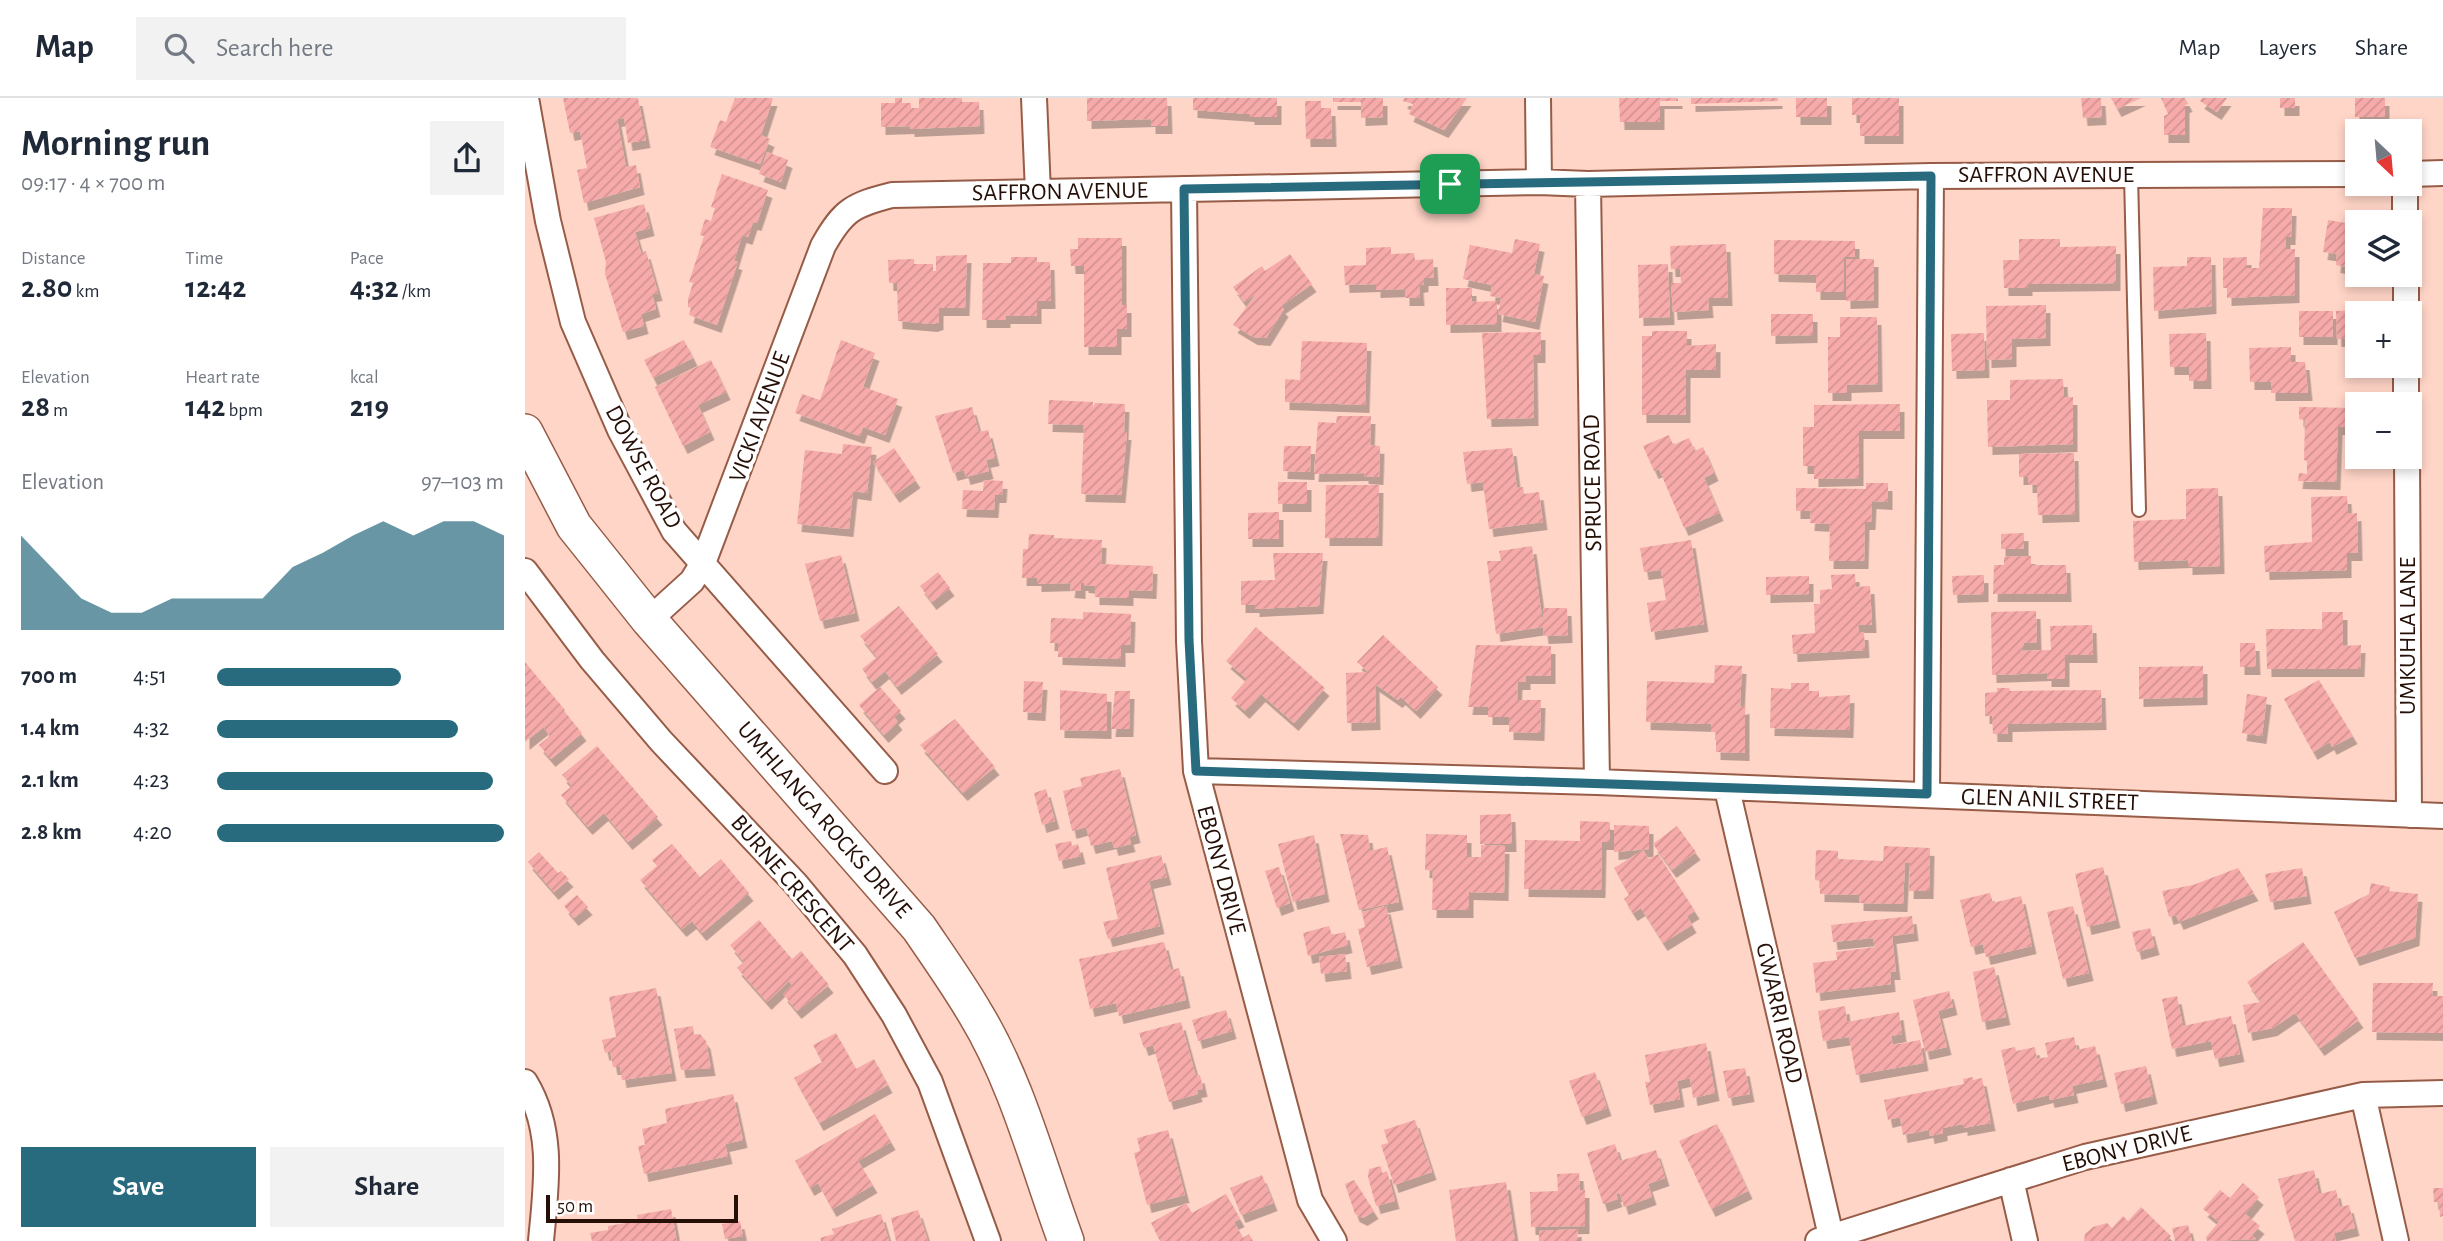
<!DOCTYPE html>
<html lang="en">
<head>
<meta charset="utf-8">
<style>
	body { margin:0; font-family:"Alegreya Sans",sans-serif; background:#f2f2f3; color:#1f2937; height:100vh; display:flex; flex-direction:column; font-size:26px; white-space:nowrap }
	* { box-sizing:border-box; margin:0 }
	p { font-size:23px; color:#747a83 }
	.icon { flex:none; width:38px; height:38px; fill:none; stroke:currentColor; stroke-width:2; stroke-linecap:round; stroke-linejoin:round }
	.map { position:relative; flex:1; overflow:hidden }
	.drawer { display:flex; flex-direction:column; background:#fff; width:525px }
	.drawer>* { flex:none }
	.needle { width:46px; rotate:154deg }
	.tools { position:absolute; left:1820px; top:21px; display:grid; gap:14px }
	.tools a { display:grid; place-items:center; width:77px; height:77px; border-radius:0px; background:#fff; box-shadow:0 4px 10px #0003; font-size:35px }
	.scale { position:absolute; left:21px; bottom:18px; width:192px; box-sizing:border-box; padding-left:7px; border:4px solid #260f07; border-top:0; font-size:19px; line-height:24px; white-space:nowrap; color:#260f07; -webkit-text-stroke:5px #fff; paint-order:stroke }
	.pin { position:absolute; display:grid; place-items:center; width:60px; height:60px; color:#fff; margin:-30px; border-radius:14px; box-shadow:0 4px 10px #0006 }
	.round { display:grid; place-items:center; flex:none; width:74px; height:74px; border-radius:0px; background:#f2f2f3 }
	.head { display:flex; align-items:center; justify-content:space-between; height:119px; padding:0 21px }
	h1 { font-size:38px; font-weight:700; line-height:52px }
	.stats { display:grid; grid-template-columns:repeat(3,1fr); gap:10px; height:119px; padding:7px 21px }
	.stats div { display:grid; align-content:center }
	.stats b { font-size:30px; font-weight:700 }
	.stats small { font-size:19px; font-weight:400 }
	.stats p { font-size:19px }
	.chart { height:196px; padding:14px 21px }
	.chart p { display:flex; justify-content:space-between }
	.chart svg { width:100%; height:126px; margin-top:7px; fill:#296b7e; opacity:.7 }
	.action { display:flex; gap:14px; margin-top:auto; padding:14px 21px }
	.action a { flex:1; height:80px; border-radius:0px; background:#296b7e; color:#fff; font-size:28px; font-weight:700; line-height:80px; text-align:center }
	.action a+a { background:#f2f2f3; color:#1f2937 }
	ul { padding:0 21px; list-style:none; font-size:23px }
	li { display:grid; grid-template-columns:112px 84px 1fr; align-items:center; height:52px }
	li i { height:18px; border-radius:9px; background:#296b7e }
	header { display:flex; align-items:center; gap:42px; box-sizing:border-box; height:98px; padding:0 35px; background:#fff; border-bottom:2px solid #e0e1e3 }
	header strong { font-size:33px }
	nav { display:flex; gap:38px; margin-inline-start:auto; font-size:24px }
	.search { width:490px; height:63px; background:#f2f2f3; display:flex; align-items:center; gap:18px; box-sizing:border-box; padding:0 24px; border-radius:0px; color:#747a83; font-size:26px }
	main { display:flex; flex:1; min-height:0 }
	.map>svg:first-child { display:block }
</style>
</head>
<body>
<header>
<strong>Map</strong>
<div class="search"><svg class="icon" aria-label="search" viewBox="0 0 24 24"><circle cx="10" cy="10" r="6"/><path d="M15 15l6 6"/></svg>Search here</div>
<nav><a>Map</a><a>Layers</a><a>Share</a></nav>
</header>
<main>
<section class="drawer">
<div class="head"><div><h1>Morning run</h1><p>09:17 · 4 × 700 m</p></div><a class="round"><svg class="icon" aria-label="share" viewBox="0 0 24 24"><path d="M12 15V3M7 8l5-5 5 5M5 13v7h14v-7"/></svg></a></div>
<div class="stats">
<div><p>Distance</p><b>2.80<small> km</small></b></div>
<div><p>Time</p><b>12:42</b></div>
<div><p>Pace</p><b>4:32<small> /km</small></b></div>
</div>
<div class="stats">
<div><p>Elevation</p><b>28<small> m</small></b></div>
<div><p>Heart rate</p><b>142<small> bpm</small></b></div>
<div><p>kcal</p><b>219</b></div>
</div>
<div class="chart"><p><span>Elevation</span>97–103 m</p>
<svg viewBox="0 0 160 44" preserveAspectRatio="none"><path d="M0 44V11L10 22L20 33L30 38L40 38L50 33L60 33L70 33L80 33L90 22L100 17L110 11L120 6L130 11L140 6L150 6L160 11V44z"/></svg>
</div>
<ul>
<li><b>700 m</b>4:51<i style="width:64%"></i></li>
<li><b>1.4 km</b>4:32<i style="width:84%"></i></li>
<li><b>2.1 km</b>4:23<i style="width:96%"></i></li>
<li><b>2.8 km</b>4:20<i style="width:100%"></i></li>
</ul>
<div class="action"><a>Save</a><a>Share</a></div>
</section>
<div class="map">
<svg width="1918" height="1143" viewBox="0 0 1918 1143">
	<defs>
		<pattern id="building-hatch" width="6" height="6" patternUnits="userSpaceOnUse" patternTransform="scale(1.75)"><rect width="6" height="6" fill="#f6abaa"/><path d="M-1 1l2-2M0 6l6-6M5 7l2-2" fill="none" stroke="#d39291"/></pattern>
		<filter id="shadow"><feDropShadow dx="4.5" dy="8" stdDeviation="0" flood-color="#0004"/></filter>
	</defs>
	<rect width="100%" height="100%" fill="#ffd5c7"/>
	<!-- building -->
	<path fill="url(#building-hatch)" filter="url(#shadow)" d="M38,0H113L121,42L103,45L99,20L92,21L101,69L111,67L115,89L59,105L52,72L62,70L55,33L45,35Z
		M210,0H248L236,37L245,41L235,66L185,49L195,22L201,24Z
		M370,0H377V5H386V10H394V0H437V4H454L455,28L385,31V28L356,29V5H370Z
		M562,0H642L643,28H626V21L562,23Z
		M668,0H752V19H725V16L668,12Z
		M808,0H858V19L836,20V4H808Z
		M879,0H942L919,32L884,16L888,6L878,3Z
		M1094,0H1153V3H1135V24H1095Z
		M1166,0H1253V3L1166,6Z
		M1271,0H1302V19H1271Z
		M1327,0H1374V38H1335V17H1327Z
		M1556,0H1576L1577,19L1558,20Z
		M1586,0H1616L1592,11Z
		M1636,0H1660L1663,6L1660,7V37H1639V18L1643,16Z
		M1677,0H1702L1692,14L1675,3Z
		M1755,0H1770V10H1755Z
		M1830,0H1860V19H1830Z
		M780,3H796V10H806L807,41H781Z
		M242,54L263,62L256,84L234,76Z
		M197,76L243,92L232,125L228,124L223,139L217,137L209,163L213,164L192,227L164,217L166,210L163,209V201L168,185L164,184L179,138L175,137L180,121L186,123L190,110L186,109Z
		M119,106L125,130L110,134L116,155L121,153L133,195L127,196L131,211L116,216L119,228L98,234L80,176L81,164L69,120Z
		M1738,110H1767L1766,139H1761V151H1770V197L1702,200V190H1698V160L1722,159V170H1734Z
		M1803,122L1832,127V159H1829L1827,170L1811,167L1812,156L1798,154Z
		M553,140H597V207H602V231H592V249H559V168H546L545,151H553Z
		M990,141L1015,146L1009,176L1019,178L1010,224L973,216L976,200L965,198L967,187L938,181L945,147L987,155Z
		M1494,141H1535V149L1591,148V185L1503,186V190H1479L1478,162H1494Z
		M1249,142L1330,143V159H1319L1318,194H1291V177L1249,176Z
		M1201,146L1203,200H1183L1184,212L1148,214L1146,185H1156L1155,171H1146L1145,148Z
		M866,149V156L889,155L890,162L908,161L909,180H899V186L894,187L895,200H880V191L851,192V186L820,187L819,168L841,167V150Z
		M765,156L787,186L756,208L759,211L741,240L728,239L708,227L731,196L719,204L708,189L737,168L740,173Z
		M442,157L440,210H414V224L408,226L373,223L372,185H364L363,162L389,161V166H408V173H411V158Z
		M486,159H512V164H525L526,203H512V218H481V222H457L458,165H486Z
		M1662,159H1686L1687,208L1629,213L1628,169L1662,168Z
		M1321,161H1349V202L1321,203Z
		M1143,166L1145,219L1114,220L1113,167Z
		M921,190H947V204L972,203V226L921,227Z
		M1521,207V240L1487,241V261L1462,262L1461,208Z
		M1851,212V215H1832V240L1812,241L1811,213Z
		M1774,213H1808V239H1774Z
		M1246,216H1288V237L1246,238Z
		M1315,219H1352L1353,286L1322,287V295H1303V239H1315Z
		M1127,233H1162V248L1191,246V272H1161V317H1117V238H1127Z
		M1016,234V257H1008L1009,320L962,321L957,235Z
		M1459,235L1460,272L1427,273L1426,236Z
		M1681,235L1682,283H1664V269H1645L1644,236Z
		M159,242L168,260L128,280L119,262Z
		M316,242L350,255L338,289L373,301L360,337L338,329L335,338L270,315L277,296L295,302Z
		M777,243L842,245L840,307L760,304V281L775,282Z
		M1766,249V264H1780L1783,295H1746V284H1725L1724,250Z
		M186,262L201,294L173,307L185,334L158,348L130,289Z
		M1538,281L1539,299H1548V346L1463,349L1462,302H1485V282Z
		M524,302L568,304V310L570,305L600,306L599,334H602L596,397L556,396L559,327L523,326Z
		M1375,306V333H1334V380L1289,381V368H1278V329H1289V307Z
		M447,309L454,334L463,332L470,360L461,362L464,373L441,379L439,372L428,375L410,318Z
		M1774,309L1832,310V329H1813L1811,384L1773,383L1774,375L1782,376V363L1779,362L1780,322L1774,321Z
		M812,318H846L845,347L855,348L854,379L839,378V375L789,376L793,324L811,325Z
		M1144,337L1148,347L1164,340L1170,353L1178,349L1189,375L1179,380L1194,415L1159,430L1134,371L1129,373L1118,348Z
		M318,346L347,349L342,395L328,393L324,431L272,426L280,352L317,356Z
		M759,348H786L785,374L758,373Z
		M369,350L391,382L370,397L348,364Z
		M987,350L992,390L998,389L999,396L1014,394L1018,424L964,431L958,384L942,386L938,354Z
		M1549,355L1550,416L1513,417L1512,387H1503V379H1494V356Z
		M459,382L478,383L477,397H470L469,412L437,411L438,392L458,393Z
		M753,384H782V406H753Z
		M1341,385H1363V404L1347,403L1346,424H1340L1339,463H1304L1305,426L1285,425L1286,413H1271V390L1341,391Z
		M801,387H854L853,440H800Z
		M1693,390L1695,468L1663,469V462L1609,464L1608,423L1661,421V391Z
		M1822,398L1823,416L1832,415L1833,455H1822V472L1740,474L1739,448L1787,444L1786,399Z
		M754,414V441H723V415Z
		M1499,435V451H1476V436Z
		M504,436L529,437V440L577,442L576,466L628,468L627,493L604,492V500L570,499V488L559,487V485H556V493L545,492L546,485L512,486V480H497L498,451H503Z
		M1166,442L1179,526L1126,534L1122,505L1141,502L1136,472L1119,474L1115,450Z
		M1007,448L1018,526V510H1042L1043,537L1019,538L1018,529L971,536L962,463H976L974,453Z
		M748,455H798L794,508L730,511V507H716V483L750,482Z
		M316,457L330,515L295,523L280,466Z
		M1506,458V467H1541L1542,496H1468L1469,467H1479V459Z
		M413,474L425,490L407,504L395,488Z
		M1330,476L1331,489L1345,488L1347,527H1333L1334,534H1339L1340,552L1268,556L1267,537L1290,535L1289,506H1295V492L1307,491L1306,477Z
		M1459,477V496L1428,497L1427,478Z
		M1284,478V496L1241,497V479Z
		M374,508L413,556L372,589L360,573L347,584L337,571L352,559L335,538Z
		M1511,513L1512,544L1499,545L1496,553L1526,552L1525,528L1567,527L1568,557H1540V581H1522V575L1467,577L1466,514Z
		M558,514L606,516L605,547H596V561L533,559V545H525L526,520L558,521Z
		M1797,514H1818V548L1836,547L1835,571H1742L1741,531H1797Z
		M731,529L800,590L769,625L736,596L720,613L706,600L722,581L701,563Z
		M858,537L913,589L891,613L876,599L873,602L850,586L851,624L822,625L821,575L843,574L832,564Z
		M1715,545H1730L1731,569H1715Z
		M951,547L1026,548V578H1001V584H993L992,602H1016L1015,635L984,634V619H963V609H943Z
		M0,564L40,612L0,644Z
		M1190,567L1217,568L1215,609L1220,608V655L1191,654V634H1186V626L1121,624L1122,583L1189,585Z
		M1678,568V599L1614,601V569Z
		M1794,582L1828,638L1807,649L1805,644L1788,654L1759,601Z
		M499,583L518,584L516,615L498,614Z
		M1266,585H1284V593H1294V599L1325,597L1324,632L1245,630L1246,590L1266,591Z
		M355,589L376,613L369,619L373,624L359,637L334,607Z
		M1472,590H1484L1485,593L1576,592L1577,624L1483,626V636H1468L1467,618H1460V595L1472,594Z
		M535,592L582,596V633L535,632Z
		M590,593H605L604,631H586Z
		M1722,596L1742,599L1737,638L1717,635Z
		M39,613L57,635L26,661L14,647L25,638L19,630Z
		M430,621L470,669L438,695L395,647Z
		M72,648L133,719L103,744L79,715L63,729L36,697L47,688L37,677Z
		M595,671L611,737L604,739L606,746L589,750L587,743L566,748L561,729L547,733L538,693L557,688L555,680Z
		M521,691L530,723L517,727L509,695Z
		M986,716L987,746H955V717Z
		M1055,723L1085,724V744H1077L1076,792L999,791L1000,742L1055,743Z
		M1089,727L1124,728V751L1089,754Z
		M1152,728L1171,754L1147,772L1128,746Z
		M815,736L843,737L845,753L862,749L874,804L834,812Z
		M901,736L942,737V759H956V747L980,748L979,795L944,794V812H907L908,773L900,772Z
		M789,737L800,796L768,804L753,746Z
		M546,743L547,748L553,746L556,758L534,763L530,746Z
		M147,746L175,779L196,761L224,795L177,835L167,823L157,831L115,782L132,768L127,762Z
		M1359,748L1405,750L1404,793H1384L1385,765H1380L1378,806L1334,805V797L1295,796V783L1290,782L1291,752L1313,753V761L1358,763Z
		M1118,752L1124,761L1133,756L1170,813L1162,818L1167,827L1138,845L1116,810L1108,815L1099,801L1104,797L1089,770Z
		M14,754L33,775L36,773L44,781L29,794L3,764Z
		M636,757L642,779L624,783L635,828L583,841L578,824L593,821L581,770Z
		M754,769L765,805L752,810L740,773Z
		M1578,769L1591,822L1562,829L1550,776Z
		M1713,770L1729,795L1654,824L1651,817L1644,819L1637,793L1668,787Z
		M1777,770L1782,798L1745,804L1740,776Z
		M1846,785L1865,789L1864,793L1893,796L1890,840L1830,860L1809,814L1844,796Z
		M1465,795L1468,805L1496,798L1507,848L1461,859L1458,846L1446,849L1435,802Z
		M52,797L63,809L49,820L39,808Z
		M861,808L873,862L842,869L833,831L840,829L837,814Z
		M1548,808L1564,875L1538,881L1522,814Z
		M1387,818L1389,835L1367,838L1371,874H1365L1366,886L1291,895L1288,865L1312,862L1311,854L1350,849L1348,840L1308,844L1306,827Z
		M234,822L267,861L276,853L304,887L272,913L258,896L267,887L264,883L242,904L212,870L219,864L205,847Z
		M804,828L807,837L820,834L823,847L783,858L778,835Z
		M1625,830L1630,849L1612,854L1607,834Z
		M639,844L646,872L654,870L661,902L594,918L591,905L565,911L554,861Z
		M1778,844L1834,922L1795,950L1770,915L1748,930L1723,935L1718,907L1736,904L1722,884Z
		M820,856L822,873L796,876L794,859Z
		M1469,869L1481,919L1457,924L1448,874Z
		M1848,885H1908L1907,898H1918V935L1847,934Z
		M131,890L147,975L97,982L95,969H88L85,953L80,955L77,942L91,939L84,899Z
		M1424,893L1428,909L1413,913L1422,949L1400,954L1388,902Z
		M1652,898L1658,928L1706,918L1715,956L1690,961L1686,943L1647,951L1637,901Z
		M1320,908L1322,924L1374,914L1377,936L1366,938L1368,947L1395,942L1399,965L1331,977L1324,939L1298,943L1293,913Z
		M701,912L707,933L673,943L667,922Z
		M656,924L671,978L675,977L678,991L672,992L673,996L644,1004L628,947L619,950L614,935Z
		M168,928L169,937L175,936L181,943L186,970L156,972L149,931Z
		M311,935L331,971L349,961L363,987L294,1025L269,980L297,964L288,947Z
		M1549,939L1552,952L1570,948L1578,981L1547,988L1549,997L1525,1002L1524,997L1488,1006L1476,952L1490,949L1491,953L1510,949L1512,961L1523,959L1520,945Z
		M1181,945L1190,995L1168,1000L1165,980L1152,983L1155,1001L1125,1007L1120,984H1125L1120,957Z
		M1621,968L1628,998L1596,1006L1589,975Z
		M1220,970L1225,996L1203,1000L1198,973Z
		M1070,974L1082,1010L1057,1019L1044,983Z
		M1448,979V982L1457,980L1466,1025L1438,1030V1026L1418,1030V1035L1405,1038L1404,1032L1378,1037L1375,1019L1363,1022L1359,1002L1439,986L1438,981Z
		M208,996L218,1042L200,1046L203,1058L119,1076L113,1048L120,1047L117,1031L142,1025L140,1011Z
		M350,1016L366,1044L333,1063L348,1087L307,1111L293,1085L285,1090L270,1063Z
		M890,1022L907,1074L869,1087L856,1047L863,1045L859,1032Z
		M1192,1026L1223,1093L1186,1111L1154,1043Z
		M643,1032L660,1097L622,1107L609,1055L615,1053L612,1040Z
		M1090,1046L1095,1063L1131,1052L1140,1080L1123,1086L1127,1099L1099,1109L1095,1096H1091L1093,1101L1078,1106L1062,1055Z
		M856,1068L857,1075L862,1073L870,1103L851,1108L843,1079L844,1071Z
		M1789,1072L1794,1096L1811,1092L1815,1109L1824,1107L1830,1130L1809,1135L1811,1143H1770L1762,1117L1753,1081Z
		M1054,1075L1055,1092H1060V1128L1006,1129L1005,1094L1033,1093L1032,1076Z
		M737,1077L748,1105L716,1117L705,1090Z
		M829,1082L849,1113L838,1120L830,1116L820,1086Z
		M981,1084L990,1143H931L924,1092Z
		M1718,1085L1734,1099L1720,1116L1735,1128L1727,1137L1731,1141L1682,1143L1681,1139L1694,1124L1678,1111L1695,1092L1705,1100Z
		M1908,1090H1918V1118L1915,1119L1914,1104H1909Z
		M701,1096L715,1121L709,1124L718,1140L724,1136L728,1143H635L626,1125L661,1105L667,1115Z
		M1616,1109L1646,1138L1642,1143H1559L1560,1136L1568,1129L1582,1125L1587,1130L1598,1118L1603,1123Z
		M146,1111L152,1143H67L65,1135L83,1132V1128L113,1123L112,1117Z
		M393,1112L403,1143H371L366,1120Z
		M356,1116L364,1143H296L295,1140L309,1136L307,1131Z
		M215,1123L218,1138L200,1141L197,1126Z
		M1663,1127L1667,1143H1650L1647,1130Z
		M1052,1131L1053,1143H1014V1133Z"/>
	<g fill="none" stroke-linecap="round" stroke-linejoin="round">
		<defs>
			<path id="service" d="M1606,77L1614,412"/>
			<path id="minor" d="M1,0L23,123L48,224L95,332L149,433L360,673
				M509,0L513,94
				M1013,0L1014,84
				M1885,76L1918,75
				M1063,86L1072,684
				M1880,86V124
				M659,91L664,543L671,673L785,1102L809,1143
				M1881,177V215
				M1881,268V306
				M1882,359L1884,717
				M0,473L67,562L136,643L270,785L330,857L369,917L405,984L463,1143
				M124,522L167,483L178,465L298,148C318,112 328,107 367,97L1014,84L1063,86L1406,78L1832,76
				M671,673L1072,684L1918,718
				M1202,691L1306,1138
				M1402,696L1406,78
				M0,984C30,1033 21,1088 16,1143
				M1838,997L1871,1143
				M1486,1082L1500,1143
				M1293,1143L1560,1059L1838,997L1918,995"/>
			<path id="secondary" d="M0,334L49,428L81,468L124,522L394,830C413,858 433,886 450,915C492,984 513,1067 541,1143"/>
		</defs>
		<!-- service casing -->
		<use href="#service" stroke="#975c47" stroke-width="16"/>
		<!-- minor casing -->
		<use href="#minor" stroke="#975c47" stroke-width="28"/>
		<!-- secondary casing -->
		<use href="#secondary" stroke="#975c47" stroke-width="38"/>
		<!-- service -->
		<use href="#service" stroke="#fff" stroke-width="12"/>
		<!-- minor -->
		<use href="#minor" stroke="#fff" stroke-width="24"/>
		<!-- secondary -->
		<use href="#secondary" stroke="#fff" stroke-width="35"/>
	</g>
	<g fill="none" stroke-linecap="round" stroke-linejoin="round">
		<defs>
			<path id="route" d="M1406,78L1402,696L671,673L664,542L659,91Z"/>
		</defs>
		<!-- route casing -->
		<use href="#route" stroke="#fff" stroke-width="14"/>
		<!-- route -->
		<use href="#route" stroke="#296b7e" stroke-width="9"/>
	</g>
	<g text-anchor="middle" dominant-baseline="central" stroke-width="7" stroke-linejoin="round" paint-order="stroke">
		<!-- street labels -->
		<g font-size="24" fill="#260f07" stroke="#fff">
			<text x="1521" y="77">SAFFRON AVENUE</text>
			<text transform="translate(535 94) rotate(-1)">SAFFRON AVENUE</text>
			<text transform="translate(235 319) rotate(-70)">VICKI AVENUE</text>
			<text transform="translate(118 369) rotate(62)">DOWSE ROAD</text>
			<text transform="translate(1068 385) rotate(-91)">SPRUCE ROAD</text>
			<text transform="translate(1883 538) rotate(-90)">UMKUHLA LANE</text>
			<text transform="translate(1525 702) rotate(2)">GLEN ANIL STREET</text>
			<text transform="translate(299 722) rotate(49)">UMHLANGA ROCKS DRIVE</text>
			<text transform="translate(696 772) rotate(75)">EBONY DRIVE</text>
			<text transform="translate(267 786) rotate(49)">BURNE CRESCENT</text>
			<text transform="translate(1254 915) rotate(77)">GWARRI ROAD</text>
			<text transform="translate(1602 1051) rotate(-14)">EBONY DRIVE</text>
		</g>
	</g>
</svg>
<div class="tools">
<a><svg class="needle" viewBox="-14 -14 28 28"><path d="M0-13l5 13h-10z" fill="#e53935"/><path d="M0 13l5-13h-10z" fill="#747a83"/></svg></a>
<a><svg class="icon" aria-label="layers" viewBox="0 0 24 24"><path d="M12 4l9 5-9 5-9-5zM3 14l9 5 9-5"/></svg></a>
<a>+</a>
<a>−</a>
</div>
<div class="scale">50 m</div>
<div class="pin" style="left:925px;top:86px;background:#1e9e55"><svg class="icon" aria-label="arrive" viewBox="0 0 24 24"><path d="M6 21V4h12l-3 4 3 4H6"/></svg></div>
</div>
</main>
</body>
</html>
